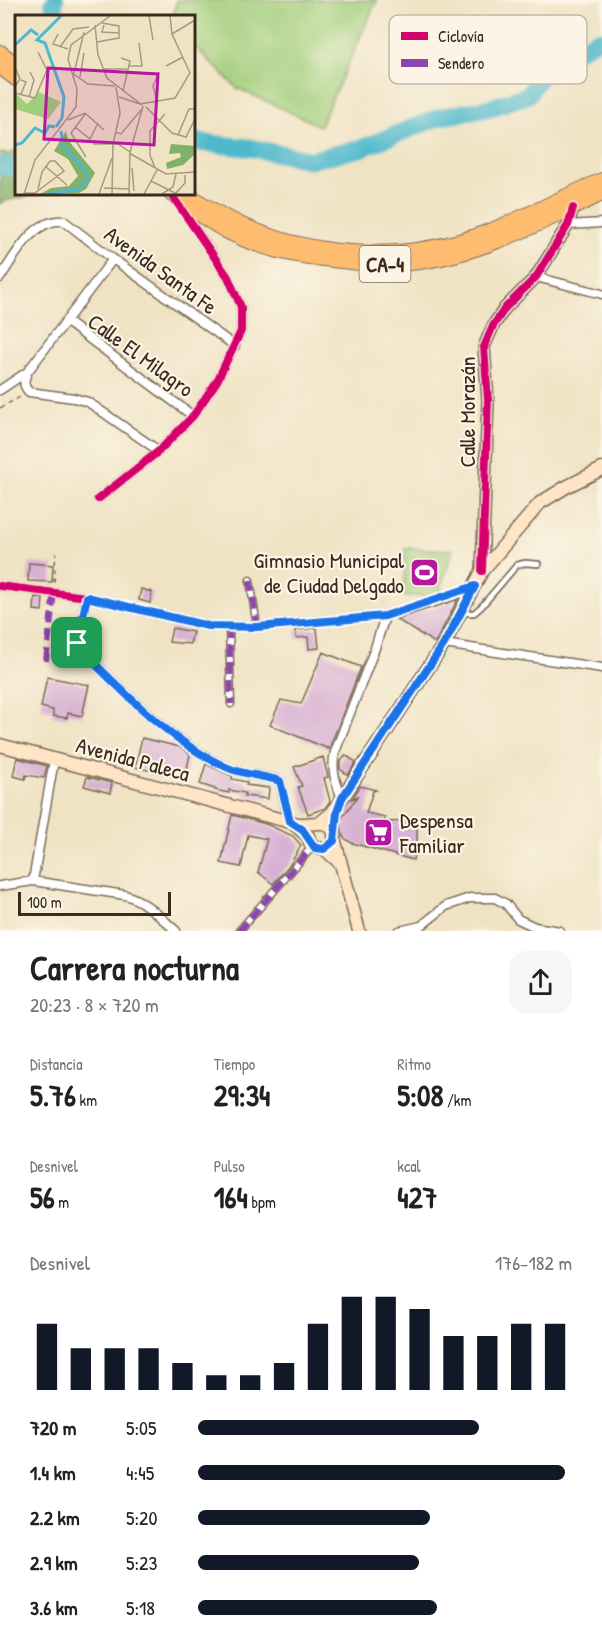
<!DOCTYPE html>
<html lang="es">
<head>
<meta charset="utf-8">
<style>
	body { margin:0; font-family:"Patrick Hand",sans-serif; background:#f6f6f6; color:#222; height:100vh; display:flex; flex-direction:column; font-size:22px; white-space:nowrap }
	* { box-sizing:border-box; margin:0 }
	p { font-size:20px; color:#767676 }
	.icon { flex:none; width:33px; height:33px; fill:none; stroke:currentColor; stroke-width:2; stroke-linecap:round; stroke-linejoin:round }
	.map { position:relative; height:931px; overflow:hidden }
	.panel { display:flex; flex-direction:column; background:#fff; flex:1 }
	.panel>* { flex:none }
	.scale { position:absolute; left:18px; bottom:15px; width:153px; box-sizing:border-box; padding-left:6px; border:3px solid #3b2a1e; border-top:0; font-size:16px; line-height:21px; white-space:nowrap; color:#3b2a1e; -webkit-text-stroke:4px #fcf5e5; paint-order:stroke }
	.pin { position:absolute; display:grid; place-items:center; width:51px; height:51px; color:#fff; margin:-26px; border-radius:12px; box-shadow:0 3px 9px #0006 }
	.round { display:grid; place-items:center; flex:none; width:63px; height:63px; border-radius:18px; background:#f6f6f6 }
	.summary { display:flex; align-items:center; justify-content:space-between; height:102px; padding:0 30px }
	h1 { font-size:33px; font-weight:700; line-height:45px }
	.figures { display:grid; grid-template-columns:repeat(3,1fr); gap:9px; height:102px; padding:6px 30px }
	.figures div { display:grid; align-content:center }
	.figures b { font-size:30px; font-weight:700 }
	.figures small { font-size:16px; font-weight:400 }
	.figures p { font-size:16px }
	.chart { height:168px; padding:12px 30px }
	.chart p { display:flex; justify-content:space-between }
	.chart svg { width:100%; height:108px; margin-top:6px; stroke:#111827; stroke-width:6 }
	ul { padding:0 30px; list-style:none; font-size:20px }
	li { display:grid; grid-template-columns:96px 72px 1fr; align-items:center; height:45px }
	li i { height:15px; border-radius:8px; background:#111827 }
	.map>svg:first-child { display:block }
</style>
</head>
<body>
<div class="map">
<svg width="602" height="931" viewBox="0 0 602 931">
	<rect width="100%" height="100%" fill="#fcf5e5"/>
	<filter id="ink" filterUnits="userSpaceOnUse"><feTurbulence type="fractalNoise" baseFrequency=".0167" numOctaves="2"/><feDisplacementMap in="SourceGraphic" scale="12" xChannelSelector="R" yChannelSelector="G"/><feConvolveMatrix kernelMatrix="1 2 1 2 8 2 1 2 1" color-interpolation-filters="sRGB"/></filter>
	<filter id="wash" filterUnits="userSpaceOnUse"><feTurbulence type="fractalNoise" baseFrequency=".008" numOctaves="4" result="noise"/><feDisplacementMap in="SourceGraphic" scale="24" xChannelSelector="R" yChannelSelector="G"/><feGaussianBlur stdDeviation="1.35" result="paint"/><feColorMatrix in="noise" values="0 0 0 0 0 0 0 0 0 0 0 0 0 0 0 0 0 1.4 0 .05"/><feComposite in="paint" operator="in"/></filter>
	<g filter="url(#wash)">
		<rect width="100%" height="100%" fill="#f0e3c4"/>
		<!-- green -->
		<path fill="#a1ce7b" stroke="#6e7c4c" stroke-width="1.5" d="M177,0H377L320,126L237,88L194,46V16H173Z
			M405,548L453,550L438,596H404Z"/>
		<!-- forest -->
		<path fill="#80b16b" stroke="#5e6e44" stroke-width="1.5" d="M16,150V194H40L4,201L0,204V153L10,154Z"/>
		<g fill="none" stroke-linecap="round" stroke-linejoin="round">
			<!-- river -->
			<path stroke="#4fb9cc" stroke-width="18" d="M55,0L53,2L56,16
				M194,142L252,148L310,160L362,148L439,117L489,108L528,95L546,67L597,40H602
				M0,166L16,167"/>
		</g>
		<g id="blocks">
			<!-- building -->
			<path fill="#d8b1d3" d="M29,563L53,565L52,582L28,581Z
				M141,589L152,592L150,603L139,600Z
				M35,597L43,598L42,611L34,610Z
				M458,599L435,643L396,619L453,601Z
				M172,628L193,632L190,644L169,642Z
				M317,628L319,648L309,649L308,637L296,638L295,630Z
				M323,652L361,667L329,749L270,725L281,700L301,704Z
				M47,677L89,685L82,716L68,713L67,718L53,716V710L41,707Z
				M142,738L180,747L190,754L185,779L135,767Z
				M345,755L356,762L348,775L340,769V763Z
				M323,757L328,777L324,778L330,801L325,808L308,814L298,787L302,786L294,767Z
				M17,758L47,766L44,778L26,775L25,779L13,776Z
				M206,764L232,776V779L247,782L246,785L269,788L268,799L245,796V793L229,790V793L215,790V789L200,784Z
				M87,777L112,783L110,793L84,786Z
				M360,786L376,790L373,791L366,813L385,817L384,822L417,821V840L413,860L352,843L343,837L340,820L358,796L352,799Z
				M232,815L266,824L293,836L301,845L291,863L273,884L258,872L267,839L248,835L241,867L221,863Z"/>
		</g>
	</g>
	<g filter="url(#ink)">
		<use href="#blocks" fill-opacity="0" stroke="#7a6b58" stroke-width="1.5"/>
		<g fill="none" stroke-linecap="round" stroke-linejoin="round">
			<defs>
				<path id="service" d="M463,613H474L481,607L517,565L525,563L538,564"/>
				<path id="pedestrian" d="M250,580L257,627
					M229,627L231,704
					M239,931L313,846"/>
				<path id="minor" d="M568,225L602,223
					M113,259L28,371C24,379 22,385 29,392L74,398L88,402L159,451
					M536,277L602,294
					M0,278C15,256 33,218 64,221L113,259L235,346
					M67,322L193,416
					M0,390L27,372
					M98,499L159,451L193,416L217,381L241,331V307L228,277L177,202
					M0,586L87,597L208,626L229,627H257L385,616L475,587
					M87,597L77,643L79,648C124,691 169,741 226,767C243,775 262,775 280,781L289,821
					M444,644L602,668
					M342,798C335,781 331,770 335,752L375,648L385,616
					M33,881L54,760
					M0,886L33,881L125,895C146,901 160,917 176,931
					M399,931L421,926L446,906L470,898H495L506,904L518,919L535,927L560,931"/>
				<path id="tertiary" d="M482,571L488,400L484,347L493,326L505,308L536,277L568,225L573,208"/>
				<path id="secondary" d="M0,745L298,824C312,825 328,817 334,833
					M321,822L332,813L342,798L444,644L482,571L540,503L566,487L602,469
					M294,824L308,836L311,845L327,851L340,863
					M334,838L359,931"/>
				<path id="primary" d="M0,52L16,64
					M0,67L16,79
					M171,194C189,206 208,222 228,232C261,249 295,256 332,260C358,263 384,266 410,263C479,256 541,223 602,194
					M188,194C275,256 389,270 489,231C528,216 564,196 602,180"/>
			</defs>
			<!-- service casing -->
			<use href="#service" stroke="#7a6b58" stroke-width="8"/>
			<!-- pedestrian casing -->
			<use href="#pedestrian" stroke="#7a6b58" stroke-width="9"/>
			<!-- minor casing -->
			<use href="#minor" stroke="#7a6b58" stroke-width="11"/>
			<!-- tertiary casing -->
			<use href="#tertiary" stroke="#7a6b58" stroke-width="14"/>
			<!-- secondary casing -->
			<use href="#secondary" stroke="#7a6b58" stroke-width="15"/>
			<!-- primary casing -->
			<use href="#primary" stroke="#7a6b58" stroke-width="16"/>
			<!-- path -->
			<path stroke="#7a6b58" stroke-width="1.5" stroke-dasharray="4.5 4.5" stroke-linecap="butt" d="M0,408L20,397
				M54,582L56,553"/>
			<!-- service -->
			<use href="#service" stroke="#fff" stroke-width="4.5"/>
			<!-- pedestrian -->
			<use href="#pedestrian" stroke="#fff" stroke-width="6"/>
			<!-- minor -->
			<use href="#minor" stroke="#fff" stroke-width="8"/>
			<!-- tertiary -->
			<use href="#tertiary" stroke="#fff" stroke-width="10"/>
			<!-- secondary -->
			<use href="#secondary" stroke="#ffe4c6" stroke-width="12"/>
			<!-- primary -->
			<use href="#primary" stroke="#febc70" stroke-width="14"/>
			<!-- quiet -->
			<path stroke="#8e44ad" stroke-width="6" stroke-dasharray="12 6" stroke-linecap="butt" d="M250,580L257,627
				M87,597L77,643L79,648C124,691 169,741 226,767C243,775 262,775 280,781L289,821
				M229,627L231,704
				M46,661L54,592
				M239,931L313,846"/>
			<defs>
				<path id="cycleway" d="M98,499L159,451L193,416L217,381L241,331V307L228,277L171,194
					M482,571L488,400L484,347L493,326L505,308L536,277L568,225L573,208
					M0,586L87,597L208,626L229,627H257L385,616L475,586"/>
			</defs>
			<!-- cycleway casing -->
			<use href="#cycleway" stroke="#fcf5e5" stroke-width="11"/>
			<!-- cycleway -->
			<use href="#cycleway" stroke="#d6006c" stroke-width="8"/>
		</g>
	</g>
	<g fill="none" stroke-linecap="round" stroke-linejoin="round" filter="url(#ink)">
		<defs>
			<path id="route" d="M475,586L444,644L342,798L337,812L334,841L324,849L315,848L302,829L290,821L280,781C262,775 243,775 226,767C170,742 122,690 79,648L77,644L87,597L208,626L257,627L385,616Z"/>
		</defs>
		<!-- route casing -->
		<use href="#route" stroke="#fff" stroke-width="12"/>
		<!-- route -->
		<use href="#route" stroke="#1a73e8" stroke-width="8"/>
	</g>
	<!-- icons -->
	<defs>
		<symbol id="stadium-square" viewBox="-11 -11 22 22"><rect x="-9" y="-9" width="18" height="18" rx="4" fill="#b5179e" stroke="#fcf5e5"/><path d="M0-5a6.5 5 0 1 0 0 10a6.5 5 0 1 0 0-10ZM-3.5-1.8h7v3.6h-7Z" fill="#fff"/></symbol>
		<symbol id="supermarket-square" viewBox="-11 -11 22 22"><rect x="-9" y="-9" width="18" height="18" rx="4" fill="#b5179e" stroke="#fcf5e5"/><path d="M-6-5.5h2.5l.6 2H6L4.5 2H-2.5L-4.4-4H-6ZM-1.5 3.2a1.3 1.3 0 1 0 .1 0ZM3 3.2a1.3 1.3 0 1 0 .1 0Z" fill="#fff"/></symbol>
	</defs>
	<g fill-rule="evenodd">
		<use href="#stadium-square" x="408" y="556" width="33" height="33"/>
		<use href="#supermarket-square" x="362" y="816" width="33" height="33"/>
	</g>
	<g text-anchor="middle" dominant-baseline="central" stroke-width="4.5" stroke-linejoin="round" paint-order="stroke">
		<!-- shield labels -->
		<rect fill="#fcf5e5" stroke="#75675a" stroke-width="1.5" x="359.5" y="246" width="51" height="36" rx="4.5"/>
		<g font-size="21" font-weight="bold" fill="#3b2a1e">
			<text x="385" y="264">CA-4</text>
		</g>
		<!-- street labels -->
		<g font-size="22" fill="#3b2a1e" stroke="#fcf5e5">
			<text transform="translate(161 270) rotate(36)">Avenida Santa Fe</text>
			<text transform="translate(141 355) rotate(36)">Calle El Milagro</text>
			<text transform="translate(467 412) rotate(-90)">Calle Morazán</text>
			<text transform="translate(133 759) rotate(15)">Avenida Paleca</text>
		</g>
		<!-- poi labels -->
		<g font-size="22" fill="#3b2a1e" stroke="#fcf5e5" text-anchor="end">
			<text x="404" y="560">Gimnasio Municipal<tspan x="404" dy="25">de Ciudad Delgado</tspan></text>
			<text x="400" y="820" text-anchor="start">Despensa<tspan x="400" dy="25">Familiar</tspan></text>
		</g>
	</g>
	<!-- overview -->
	<g transform="translate(15 15)">
		<rect width="180" height="180" fill="#f0e3c4"/>
		<path d="M24,77L46,87L33,104L0,94V78L12,89Z" fill="#a1ce7b"/>
		<path d="M51,116L53,125L80,158L71,174L64,178L25,179L36,173L54,171L63,161L53,144L39,136ZM156,129L180,131V139L168,150L152,154L151,148L166,142L165,138L154,139Z" fill="#80b16b"/>
		<path fill="none" stroke="#4fb9cc" stroke-width="3" d="M0,30L16,15L23,20M41,112L47,103L49,82L30,28L22,25L46,1M0,130L7,128L20,113L30,118L34,111L40,112M34,179L63,174L72,165L71,156L48,131L46,116"/>
		<path fill="none" stroke="#a89982" stroke-width="1.5" d="M134,1L138,25M80,10L83,40L92,63L127,90M89,10L87,17L104,18M43,19L38,29L53,34M157,19L180,5M82,27L104,23V11L87,8M45,32L58,14L74,12M106,43L115,46L108,76M114,51H127L124,28M151,51L168,42M0,52L5,64L0,72M89,54H112M57,58L73,69L100,71M59,58L69,17M65,62L69,38M6,65L11,67L6,79M0,78L20,83L32,55L23,37M14,82L19,65L15,57M104,82L125,89M142,86L138,71L144,57M125,89L160,83L175,58L157,19L155,1M131,92L157,118L171,122L180,104M53,105L70,98L89,115M60,112L75,124L83,108M100,117L106,119L126,95M163,120L174,94H180M78,129H103L115,137M114,138L151,159L180,157M71,142L56,118L71,98M30,151L52,170M117,153L119,176M140,153L135,140V116L150,99M136,166L162,179M89,173L114,174M9,178H20L49,156L40,146H35L27,157L23,174M161,178L170,168V160M9,179L20,145L61,92L62,74L53,44L56,30L95,1M84,179L97,143M97,179L98,129L105,98L101,72M114,179L115,137L128,91M129,179L142,155M147,179L158,172L161,159"/>
		<path fill="#b5179e" fill-opacity="0.15" stroke="#b5179e" stroke-width="3" d="M33,53L143,59L139,130L29,124Z"/>
		<rect width="180" height="180" fill="none" stroke="#3b2a1e" stroke-width="3"/>
	</g>
	<!-- legend -->
	<rect x="389" y="15" width="198" height="69" rx="9" fill="#fcf5e5" stroke="#c2b8a9" stroke-width="1.5"/>
	<rect x="401" y="32" width="27" height="8" fill="#d6006c"/>
	<rect x="401" y="59" width="27" height="8" fill="#8e44ad"/>
	<g font-size="16" fill="#3b2a1e">
		<text x="438" y="42">Ciclovía</text>
		<text x="438" y="69">Sendero</text>
	</g>
</svg>
<div class="scale">100 m</div>
<div class="pin" style="left:77px;top:643px;background:#1e9e55"><svg class="icon" aria-label="arrive" viewBox="0 0 24 24"><path d="M6 21V4h12l-3 4 3 4H6"/></svg></div>
</div>
<section class="panel">
<div class="summary"><div><h1>Carrera nocturna</h1><p>20:23 · 8 × 720 m</p></div><a class="round"><svg class="icon" aria-label="share" viewBox="0 0 24 24"><path d="M12 15V3M7 8l5-5 5 5M5 13v7h14v-7"/></svg></a></div>
<div class="figures">
<div><p>Distancia</p><b>5.76<small> km</small></b></div>
<div><p>Tiempo</p><b>29:34</b></div>
<div><p>Ritmo</p><b>5:08<small> /km</small></b></div>
</div>
<div class="figures">
<div><p>Desnivel</p><b>56<small> m</small></b></div>
<div><p>Pulso</p><b>164<small> bpm</small></b></div>
<div><p>kcal</p><b>427</b></div>
</div>
<div class="chart"><p><span>Desnivel</span>176–182 m</p>
<svg viewBox="0 0 160 44" preserveAspectRatio="none"><path d="M5 44V17M15 44V27M25 44V27M35 44V27M45 44V33M55 44V38M65 44V38M75 44V33M85 44V17M95 44V6M105 44V6M115 44V11M125 44V22M135 44V22M145 44V17M155 44V17"/></svg>
</div>
<ul>
<li><b>720 m</b>5:05<i style="width:75%"></i></li>
<li><b>1.4 km</b>4:45<i style="width:98%"></i></li>
<li><b>2.2 km</b>5:20<i style="width:62%"></i></li>
<li><b>2.9 km</b>5:23<i style="width:59%"></i></li>
<li><b>3.6 km</b>5:18<i style="width:64%"></i></li>
</ul>
</section>
</body>
</html>
